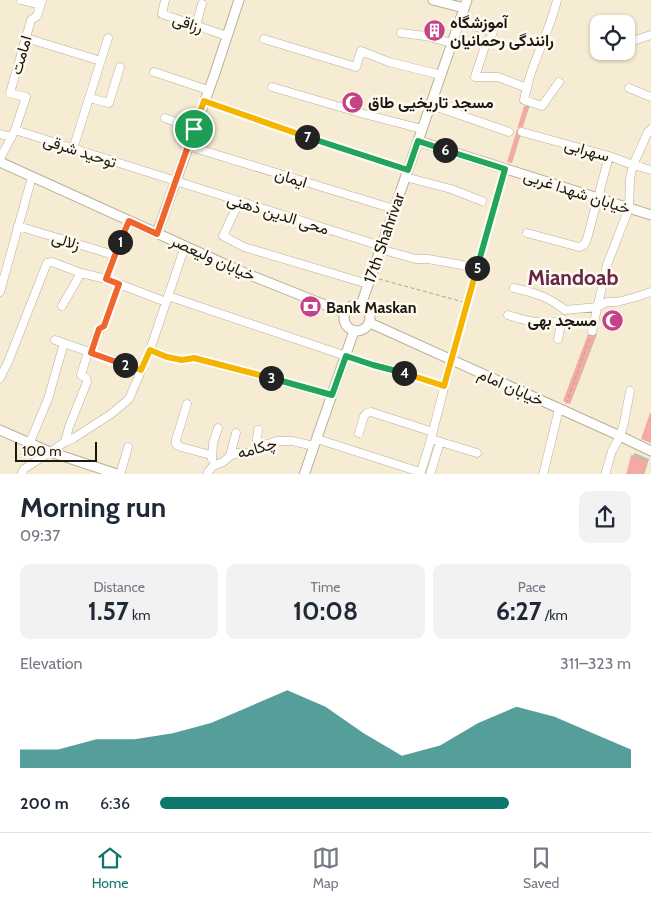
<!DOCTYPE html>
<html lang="en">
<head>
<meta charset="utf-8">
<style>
	body { margin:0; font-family:Cabin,Vazirmatn,sans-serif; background:#f2f2f3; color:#1f2937; height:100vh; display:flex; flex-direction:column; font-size:19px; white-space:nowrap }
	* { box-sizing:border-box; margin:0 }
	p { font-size:16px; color:#747a83 }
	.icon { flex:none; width:28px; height:28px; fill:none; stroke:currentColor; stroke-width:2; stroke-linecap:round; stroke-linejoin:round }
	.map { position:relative; height:474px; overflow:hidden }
	.panel { display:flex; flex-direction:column; background:#fff; flex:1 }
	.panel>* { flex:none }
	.controls { position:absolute; left:590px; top:15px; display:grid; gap:10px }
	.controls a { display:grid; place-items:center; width:45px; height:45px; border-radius:10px; background:#fff; box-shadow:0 1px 4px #0004; font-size:25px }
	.scale { position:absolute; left:15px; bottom:12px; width:82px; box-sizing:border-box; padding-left:5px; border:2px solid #1d1910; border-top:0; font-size:14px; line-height:18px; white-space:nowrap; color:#1d1910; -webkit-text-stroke:4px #fefaf0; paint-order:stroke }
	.pin { position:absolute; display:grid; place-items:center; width:42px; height:42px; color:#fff; margin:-21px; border:2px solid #fff; border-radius:50%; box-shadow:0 1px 5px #0007 }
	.km { position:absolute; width:25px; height:25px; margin:-12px; border-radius:50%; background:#222; color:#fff; font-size:14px; line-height:25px; text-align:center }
	.round { display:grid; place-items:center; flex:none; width:52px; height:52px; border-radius:10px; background:#f2f2f3 }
	.overview { display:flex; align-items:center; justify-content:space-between; height:85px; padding:0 20px }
	h1 { font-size:28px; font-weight:700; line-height:38px }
	.metrics { display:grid; grid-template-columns:repeat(3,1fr); gap:8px; height:85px; padding:5px 20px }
	.metrics div { display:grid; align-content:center; border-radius:10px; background:#f2f2f3; text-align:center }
	.metrics b { font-size:25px; font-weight:700 }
	.metrics small { font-size:14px; font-weight:400 }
	.metrics p { font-size:14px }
	.chart { height:140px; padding:10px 20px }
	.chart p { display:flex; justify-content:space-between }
	.chart svg { width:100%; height:90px; margin-top:5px; fill:#0f766e; opacity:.7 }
	ul { padding:0 20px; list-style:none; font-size:16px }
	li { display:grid; grid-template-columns:80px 60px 1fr; align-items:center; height:38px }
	li i { height:12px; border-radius:6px; background:#0f766e }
	.dock { display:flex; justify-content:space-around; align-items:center; height:70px; border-top:1px solid #e0e1e3; background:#fff; font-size:14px; color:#747a83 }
	.dock a { display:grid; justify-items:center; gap:2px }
	.dock .selected { color:#0f766e }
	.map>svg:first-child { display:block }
</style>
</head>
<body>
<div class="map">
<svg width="651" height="475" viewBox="0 0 651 475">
	<rect width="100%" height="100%" fill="#f6ecd3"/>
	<!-- shadow -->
	<path fill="#0003" d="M431,21L445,26L444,31L441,33L428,24Z
		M527,104L530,105L524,123L522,125L525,107Z
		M518,129V131L521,134L513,160L511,162L509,161Z
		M592,332L595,334H597L572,399L569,402L589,335Z
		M635,453L649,459L644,475H627L632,456Z"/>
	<!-- building -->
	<path fill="#f4a9a4" d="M427,23L444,28L442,35L425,30Z
		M524,106L528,107L523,127L518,128L517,130V134L519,137L512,163L507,162Z
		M588,334L591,337L595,336L570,404L563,401Z
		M650,413H651V443L641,439Z
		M631,455L647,462L643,475H626Z"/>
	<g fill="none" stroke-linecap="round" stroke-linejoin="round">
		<defs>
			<path id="minor" d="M21,0L40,5
				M165,0L162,14L227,36
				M557,0C551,26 539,49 531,73C528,82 526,91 524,100L542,106L559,82
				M460,22L493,32L489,41L485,46L475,77H498L527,88
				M196,25L202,4
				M401,33L425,36L452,43
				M26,38L101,61
				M264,39L356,67L361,51L389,62L441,75
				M626,43L651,35
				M154,72L208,90
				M272,87L364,114L422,129
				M629,88L651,97
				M89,98L109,103L120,67
				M204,101L313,139L408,170
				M431,105L509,132
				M165,118L195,129
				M15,130L26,97L10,93L31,20L37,16L42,0
				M522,132L609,156L633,165L651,170
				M0,134L11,137
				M188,146L394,209
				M73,149L108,38
				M0,159L15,130L381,246
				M405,177L451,189L482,201
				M239,202L223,236L244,247L368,284
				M18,226L114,255
				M527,233L579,247L584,245L587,239L609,156
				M380,249L416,259H428L462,265
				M106,279L114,255L129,221
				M514,288C535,293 547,296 565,310L597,307L607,302H617L636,297L651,292
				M0,292L32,177
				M168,296L346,356C378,367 411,375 444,386
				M62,306L81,273
				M508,315C527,321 541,325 562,321
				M592,331L607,265L629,208L630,179L633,165L648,132L651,129
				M558,339L562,319
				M55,340L141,370
				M150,350L167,357L182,360L194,358L332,395
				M91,353C94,344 95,331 104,326L119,284
				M0,378L8,362L47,263L52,262L81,273L106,279L166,302
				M187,404L176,440V444L181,447L211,455
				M359,433L364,416L367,413L371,412L433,432
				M317,439L420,472
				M431,439L477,453
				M30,442L48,399L64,343
				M65,442L69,427L87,382L86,378L81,375L88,352
				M256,450L258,430
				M230,456L236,433
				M212,459L213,443L218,428
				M21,475L24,469L65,442L74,438L111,414L129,399L150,350L185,246
				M120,475L128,447
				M207,475L208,472L213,466L223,462L230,456L237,453H250L264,445L277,441H292L314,446
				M420,475L431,439L451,360
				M430,475L440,442
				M543,475L559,409
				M605,475L612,451L620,436L624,423L630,391"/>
			<path id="major" d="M433,0L464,8
				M418,141L651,215
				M0,162L240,271L345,313
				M157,233L215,73L239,0
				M344 318a13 13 0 1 1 26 0a13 13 0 1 1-26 0Z
				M361,305L467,0
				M370,323L620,436L651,451
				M0,430L50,452L120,475
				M304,475L354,331"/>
		</defs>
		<!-- minor casing -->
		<use href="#minor" stroke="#b8af97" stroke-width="9"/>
		<!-- major casing -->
		<use href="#major" stroke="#b8af97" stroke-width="11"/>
		<!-- path -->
		<path stroke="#aea692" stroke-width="1" stroke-dasharray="4 2.5" stroke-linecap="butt" d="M379,279L467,303
			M453,353L502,177
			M566,404L590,337"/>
		<!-- minor -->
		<use href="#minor" stroke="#fff" stroke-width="8"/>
		<!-- major -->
		<use href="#major" stroke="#fff" stroke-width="9"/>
	</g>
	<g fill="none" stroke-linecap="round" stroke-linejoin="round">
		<defs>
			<path id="split-1" d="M120,242L129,221L157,234L194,129"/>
			<path id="split-2" d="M120,242L106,279L119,284L104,326L99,329L91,353L125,365"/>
			<path id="split-3" d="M125,365L141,370L150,350L167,357L182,360L194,358L271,378"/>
			<path id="split-4" d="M271,378L332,395L346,356L373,365L404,373"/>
			<path id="split-5" d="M404,373L444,386L477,268"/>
			<path id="split-6" d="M445,150L505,169L477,268"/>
			<path id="split-7" d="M307,137L408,170L418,141L445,150"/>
			<path id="split-8" d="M194,129L204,101L307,137"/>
		</defs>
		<!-- split-1 casing -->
		<use href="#split-1" stroke="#fff" stroke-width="10"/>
		<!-- split-2 casing -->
		<use href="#split-2" stroke="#fff" stroke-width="10"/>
		<!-- split-3 casing -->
		<use href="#split-3" stroke="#fff" stroke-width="10"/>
		<!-- split-4 casing -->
		<use href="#split-4" stroke="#fff" stroke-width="10"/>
		<!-- split-5 casing -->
		<use href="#split-5" stroke="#fff" stroke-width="10"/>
		<!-- split-6 casing -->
		<use href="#split-6" stroke="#fff" stroke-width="10"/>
		<!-- split-7 casing -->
		<use href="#split-7" stroke="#fff" stroke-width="10"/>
		<!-- split-8 casing -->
		<use href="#split-8" stroke="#fff" stroke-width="10"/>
		<!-- split-1 -->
		<use href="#split-1" stroke="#f0652b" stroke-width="6"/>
		<!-- split-2 -->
		<use href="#split-2" stroke="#f0652b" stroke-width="6"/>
		<!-- split-3 -->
		<use href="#split-3" stroke="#f5b400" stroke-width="6"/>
		<!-- split-4 -->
		<use href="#split-4" stroke="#22a559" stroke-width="6"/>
		<!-- split-5 -->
		<use href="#split-5" stroke="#f5b400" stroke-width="6"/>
		<!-- split-6 -->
		<use href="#split-6" stroke="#22a559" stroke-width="6"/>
		<!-- split-7 -->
		<use href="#split-7" stroke="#22a559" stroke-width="6"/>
		<!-- split-8 -->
		<use href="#split-8" stroke="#f5b400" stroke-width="6"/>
	</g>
	<!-- icons -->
	<defs>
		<symbol id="building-disc" viewBox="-11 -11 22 22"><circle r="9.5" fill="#c64287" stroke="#fefaf0"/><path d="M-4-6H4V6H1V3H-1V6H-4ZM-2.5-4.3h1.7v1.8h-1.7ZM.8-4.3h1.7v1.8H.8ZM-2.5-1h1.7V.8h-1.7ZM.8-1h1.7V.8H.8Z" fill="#fff"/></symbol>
		<symbol id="mosque-disc" viewBox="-11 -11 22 22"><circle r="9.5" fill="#c64287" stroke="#fefaf0"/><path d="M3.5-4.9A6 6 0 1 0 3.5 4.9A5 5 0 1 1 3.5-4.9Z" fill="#fff"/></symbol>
		<symbol id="bank-disc" viewBox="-11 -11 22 22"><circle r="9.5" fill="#c64287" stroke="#fefaf0"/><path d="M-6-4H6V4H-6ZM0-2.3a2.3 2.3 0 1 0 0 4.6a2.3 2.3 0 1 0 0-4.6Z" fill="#fff"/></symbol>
	</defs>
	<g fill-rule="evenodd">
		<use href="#building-disc" x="422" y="18" width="25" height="25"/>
		<use href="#mosque-disc" x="340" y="90" width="25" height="25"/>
		<use href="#bank-disc" x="298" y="294" width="25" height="25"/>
		<use href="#mosque-disc" x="600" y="308" width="25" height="25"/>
	</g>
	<g text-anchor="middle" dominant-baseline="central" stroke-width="5" stroke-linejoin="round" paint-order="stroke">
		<!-- poi labels -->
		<g font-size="16" font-weight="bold" fill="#1d1910" stroke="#fefaf0" text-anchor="start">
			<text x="450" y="22">آموزشگاه<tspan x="450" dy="18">رانندگی رحمانیان</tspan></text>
			<text x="368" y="102">مسجد تاریخیی طاق</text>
			<text x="326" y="307">Bank Maskan</text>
			<text x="597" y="320" text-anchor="end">مسجد بهی</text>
		</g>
		<!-- street labels -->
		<g font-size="16" fill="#1d1910" stroke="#fefaf0">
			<text transform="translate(188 23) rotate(18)">رزاقی</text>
			<text transform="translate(21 55) rotate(-74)">امامت</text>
			<text transform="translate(587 150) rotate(16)">سهرابی</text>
			<text transform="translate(80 151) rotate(18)">توحید شرقی</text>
			<text transform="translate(291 178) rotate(17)">ایمان</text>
			<text transform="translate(577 192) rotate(18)">خیابان شهدا غربی</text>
			<text transform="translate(278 214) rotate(17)">محی الدین ذهنی</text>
			<text transform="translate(384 238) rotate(-71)">17th Shahrivar</text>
			<text transform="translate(66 241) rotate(17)">زلالی</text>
			<text transform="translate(213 258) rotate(24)">خیابان ولیعصر</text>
			<text transform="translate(511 387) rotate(24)">خیابان امام</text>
			<text transform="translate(257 448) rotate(-16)">چکامه</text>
		</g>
		<!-- district labels -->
		<g font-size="21" font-weight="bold" fill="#672747" stroke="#fefaf0">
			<text x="573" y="277">Miandoab</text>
		</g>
	</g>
</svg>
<div class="controls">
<a><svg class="icon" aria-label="locate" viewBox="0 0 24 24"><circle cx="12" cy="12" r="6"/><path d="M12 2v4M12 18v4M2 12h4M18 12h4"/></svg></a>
</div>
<div class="scale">100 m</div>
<div class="pin" style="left:194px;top:129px;background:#1e9e55"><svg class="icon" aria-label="arrive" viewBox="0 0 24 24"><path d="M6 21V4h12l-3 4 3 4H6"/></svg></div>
<b class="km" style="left:120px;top:242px">1</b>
<b class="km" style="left:125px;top:365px">2</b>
<b class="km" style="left:271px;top:378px">3</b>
<b class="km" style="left:404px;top:373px">4</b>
<b class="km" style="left:477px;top:268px">5</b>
<b class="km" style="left:445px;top:150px">6</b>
<b class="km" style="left:307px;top:137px">7</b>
</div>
<section class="panel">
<div class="overview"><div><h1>Morning run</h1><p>09:37</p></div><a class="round"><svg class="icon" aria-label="share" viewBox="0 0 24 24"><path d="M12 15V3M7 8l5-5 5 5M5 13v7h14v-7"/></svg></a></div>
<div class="metrics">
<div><p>Distance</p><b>1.57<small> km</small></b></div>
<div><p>Time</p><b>10:08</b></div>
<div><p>Pace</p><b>6:27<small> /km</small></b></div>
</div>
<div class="chart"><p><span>Elevation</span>311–323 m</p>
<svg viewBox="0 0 160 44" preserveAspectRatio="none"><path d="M0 44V35L10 35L20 30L30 30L40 27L50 22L60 14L70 6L80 14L90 27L100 38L110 33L120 22L130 14L140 19L150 27L160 35V44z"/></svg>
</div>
<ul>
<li><b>200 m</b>6:36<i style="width:74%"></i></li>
</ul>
</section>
<nav class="dock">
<a class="selected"><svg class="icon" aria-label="home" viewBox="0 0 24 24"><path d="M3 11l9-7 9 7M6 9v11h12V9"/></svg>Home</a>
<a><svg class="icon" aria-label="map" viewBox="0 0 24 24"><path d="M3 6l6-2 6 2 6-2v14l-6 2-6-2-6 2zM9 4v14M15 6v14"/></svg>Map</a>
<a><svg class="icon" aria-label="saved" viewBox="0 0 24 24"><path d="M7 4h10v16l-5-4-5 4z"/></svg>Saved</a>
</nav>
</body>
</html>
